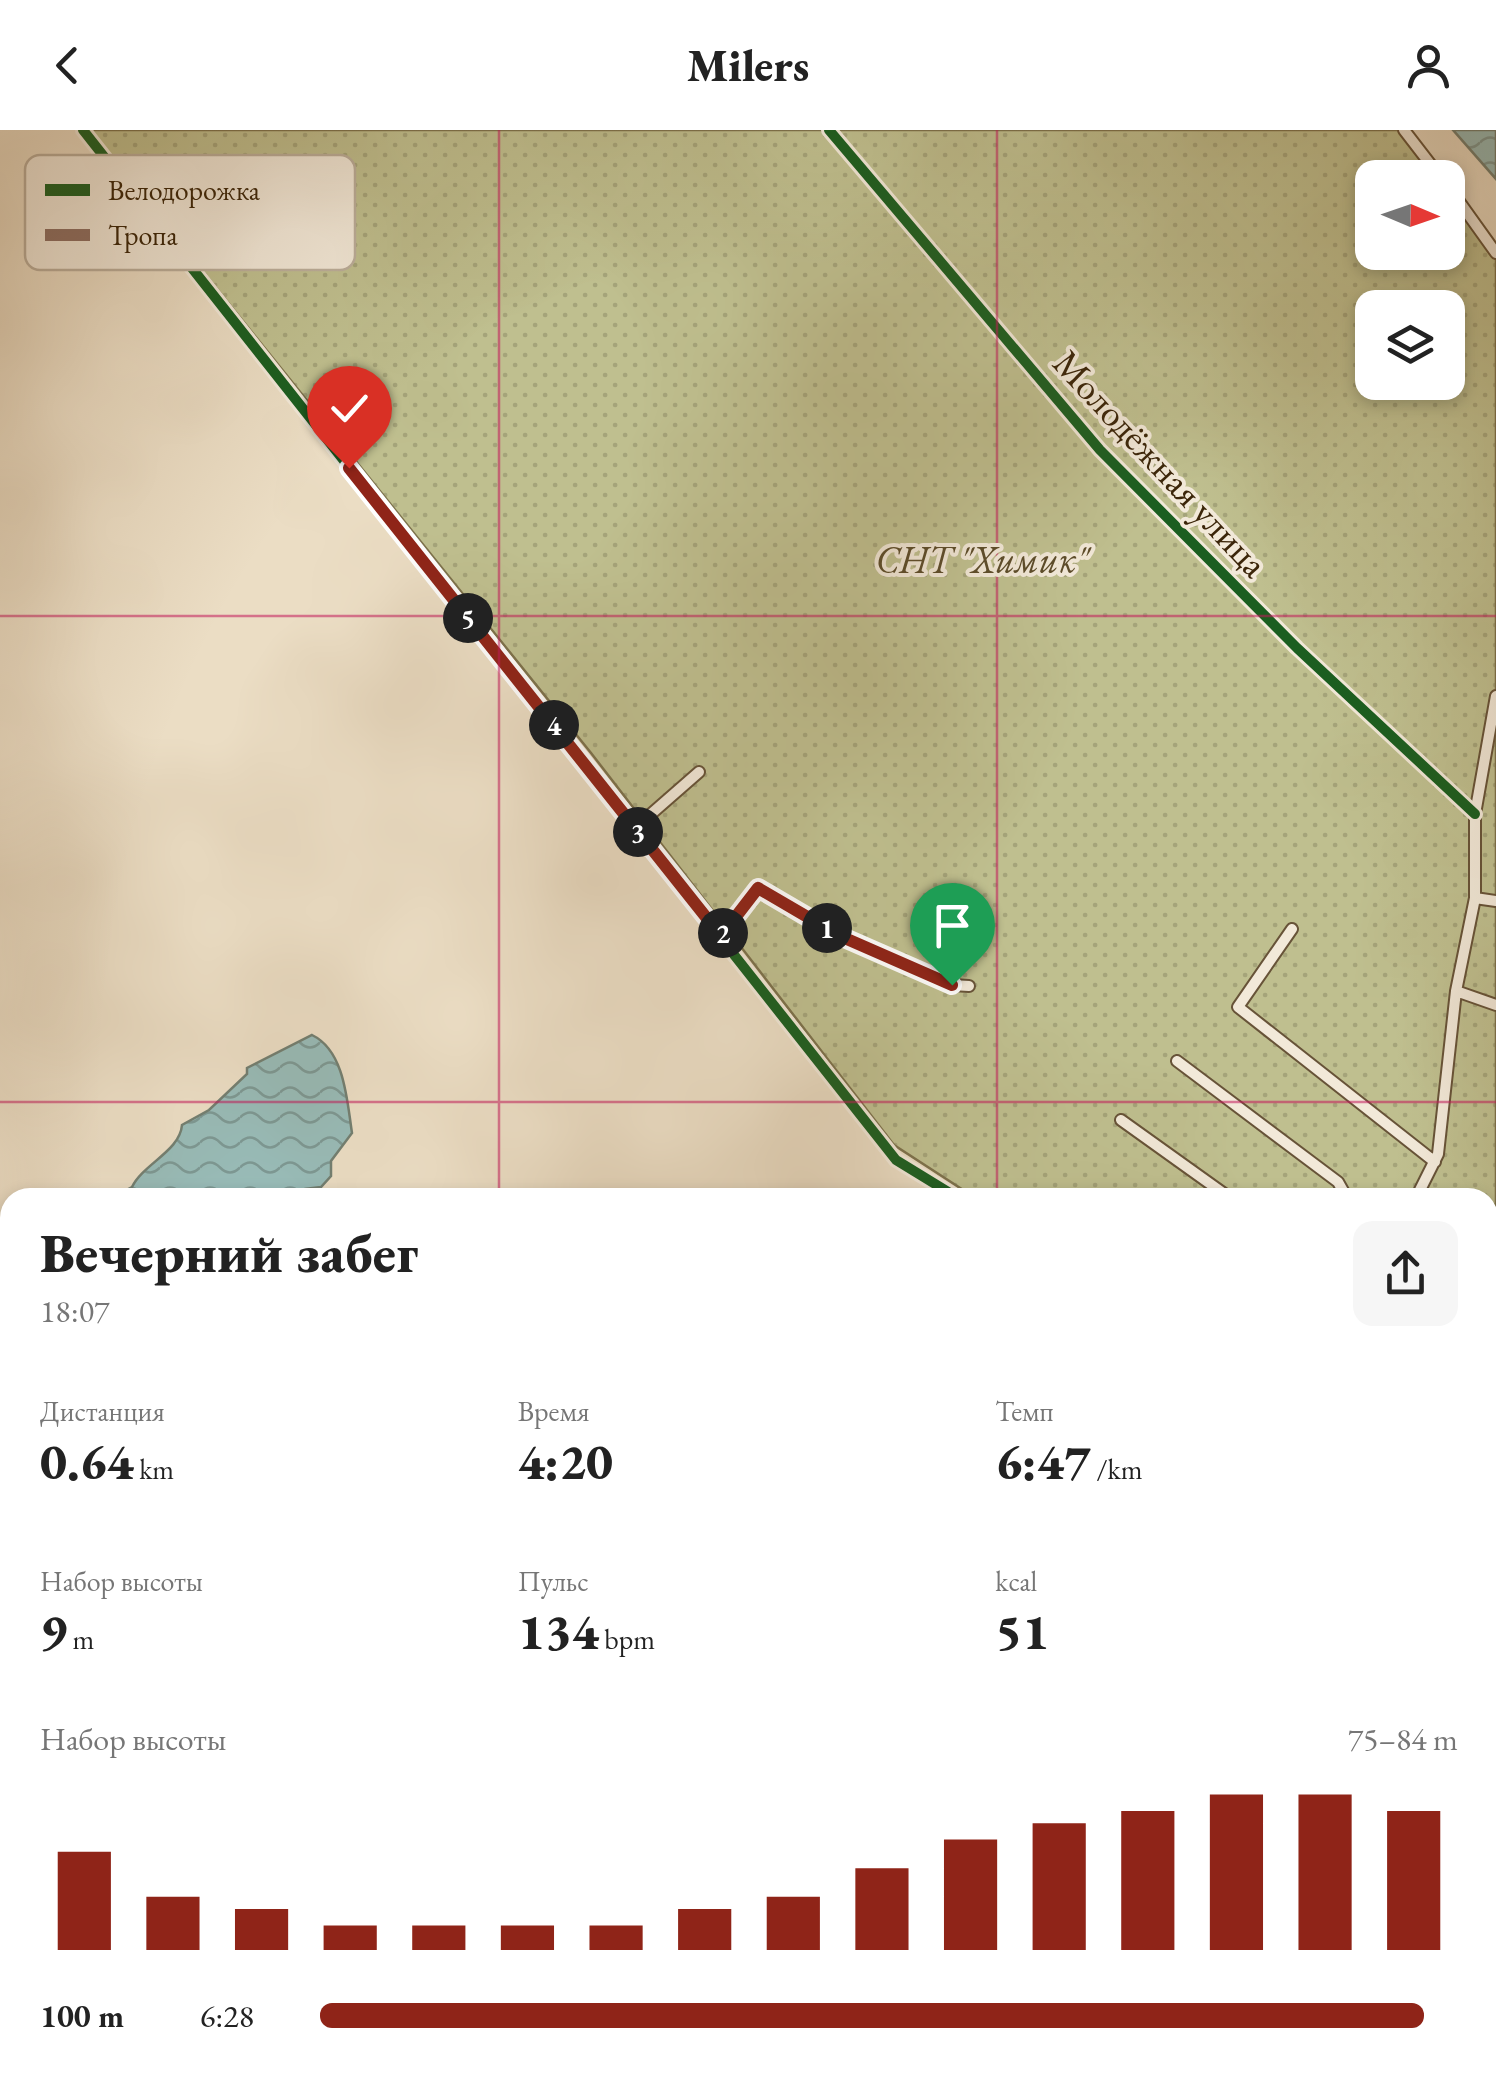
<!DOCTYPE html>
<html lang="ru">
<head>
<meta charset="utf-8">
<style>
	body { margin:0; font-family:"EB Garamond",serif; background:#f6f6f6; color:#222; height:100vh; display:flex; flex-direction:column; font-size:38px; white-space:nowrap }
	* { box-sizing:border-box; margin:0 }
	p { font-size:32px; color:#767676 }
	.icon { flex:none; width:55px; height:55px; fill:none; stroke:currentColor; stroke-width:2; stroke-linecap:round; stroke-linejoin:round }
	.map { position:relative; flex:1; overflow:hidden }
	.side { position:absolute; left:0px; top:1058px; width:1498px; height:888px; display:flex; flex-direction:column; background:#fff; border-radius:30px 30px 0 0; box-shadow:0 5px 15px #0003 }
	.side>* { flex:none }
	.needle { width:65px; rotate:92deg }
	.controls { position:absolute; left:1355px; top:30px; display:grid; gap:20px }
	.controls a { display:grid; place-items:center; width:110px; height:110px; border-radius:20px; background:#fff; box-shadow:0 5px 15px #0003; font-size:50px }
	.pin { position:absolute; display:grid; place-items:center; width:85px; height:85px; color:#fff; margin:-102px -42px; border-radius:50% 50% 50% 0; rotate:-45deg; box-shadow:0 0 10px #0007 }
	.pin .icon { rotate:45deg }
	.km { position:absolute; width:50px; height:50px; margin:-25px; border-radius:50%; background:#222; color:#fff; font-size:28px; line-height:50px; text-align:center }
	.round { display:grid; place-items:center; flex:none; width:105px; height:105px; border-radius:20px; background:#f6f6f6 }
	.summary { display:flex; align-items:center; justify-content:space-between; height:170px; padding:0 40px }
	h1 { font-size:55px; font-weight:800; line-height:75px }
	.metrics { display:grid; grid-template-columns:repeat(3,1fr); gap:15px; height:170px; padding:10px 40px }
	.metrics div { display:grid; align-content:center }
	.metrics b { font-size:50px; font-weight:800 }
	.metrics small { font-size:28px; font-weight:400 }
	.metrics p { font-size:28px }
	.chart { height:280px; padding:20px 40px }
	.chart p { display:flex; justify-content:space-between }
	.chart svg { width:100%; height:180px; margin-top:10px; stroke:#8f2418; stroke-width:6 }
	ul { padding:0 40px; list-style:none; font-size:32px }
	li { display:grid; grid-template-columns:160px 120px 1fr; align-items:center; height:75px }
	li i { height:25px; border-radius:12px; background:#8f2418 }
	header { display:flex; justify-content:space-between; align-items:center; height:130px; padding:0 40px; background:#fff; font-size:45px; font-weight:800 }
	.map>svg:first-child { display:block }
</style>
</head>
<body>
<header><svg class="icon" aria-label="back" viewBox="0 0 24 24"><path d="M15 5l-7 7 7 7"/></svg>Milers<svg class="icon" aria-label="person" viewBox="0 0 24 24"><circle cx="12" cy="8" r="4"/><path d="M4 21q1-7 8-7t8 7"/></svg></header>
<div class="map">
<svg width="1496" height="1943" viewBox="0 0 1496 1943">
	<defs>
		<pattern id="grass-dots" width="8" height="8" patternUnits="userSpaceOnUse" patternTransform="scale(2.5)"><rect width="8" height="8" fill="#bfbf8f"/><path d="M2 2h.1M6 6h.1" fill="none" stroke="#a5a47a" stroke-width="1.8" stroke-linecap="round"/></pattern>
		<pattern id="water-waves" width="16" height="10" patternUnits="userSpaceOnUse" patternTransform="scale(2.5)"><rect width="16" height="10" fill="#98bbb7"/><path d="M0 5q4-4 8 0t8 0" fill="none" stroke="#7d9893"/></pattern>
	</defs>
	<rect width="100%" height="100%" fill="#ebddc4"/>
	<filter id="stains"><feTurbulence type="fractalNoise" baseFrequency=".002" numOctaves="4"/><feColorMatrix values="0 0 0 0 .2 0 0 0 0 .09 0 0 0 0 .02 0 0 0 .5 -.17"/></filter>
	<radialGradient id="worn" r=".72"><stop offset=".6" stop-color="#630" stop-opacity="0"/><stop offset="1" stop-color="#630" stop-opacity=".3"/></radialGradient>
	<!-- grass -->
	<path fill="url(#grass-dots)" stroke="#7d724c" stroke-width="2.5" fill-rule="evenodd" d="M89,0H1400L1437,47L1372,48V122H1448V61L1496,118V1247L1488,1242V1068L974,1067L894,1015L591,623ZM1372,178H1448V252H1372Z
		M10,1672V1935H1266L1286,1943H0V1678Z"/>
	<!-- water -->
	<path fill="url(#water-waves)" stroke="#737f71" stroke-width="2.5" d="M1453,0H1496V49Z
		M312,905C345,921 347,971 352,1003L331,1031V1046L321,1057L305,1059L297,1067H113L132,1057C143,1034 180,1021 182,995L209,980L247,944V938Z
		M0,1112L10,1115V1360L0,1358Z"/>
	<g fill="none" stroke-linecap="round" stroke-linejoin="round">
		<defs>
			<path id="minor" d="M83,0L896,1030L958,1068
				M829,0L1100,320L1297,518L1475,684
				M1404,0L1441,48
				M1448,56L1496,123
				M635,698L699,642
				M1475,768L1496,771
				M1292,799L1238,877L1435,1032
				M721,807L758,758L840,806L952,855L969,856
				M1456,861L1496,875
				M1177,931L1338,1052L1347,1068
				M1121,990L1230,1068
				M1416,1068L1438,1024L1456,861L1475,768V684L1496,566
				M1488,1102L1496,1089
				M1488,1238L1496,1242
				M1488,1367L1496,1373
				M0,1676L10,1668
				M0,1810L10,1817
				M356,1935L368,1943
				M1300,1935L1320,1943
				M1100,1943L1112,1939L1133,1943
				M1263,1943L1272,1935"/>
		</defs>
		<!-- minor casing -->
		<use href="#minor" stroke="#675338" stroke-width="14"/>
		<!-- minor -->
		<use href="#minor" stroke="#f2e9d9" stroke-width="10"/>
		<!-- quiet -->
		<path stroke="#8d6e63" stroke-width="8" stroke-dasharray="15 8" stroke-linecap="butt" d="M1300,1935L1320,1943"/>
		<defs>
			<path id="cycleway" d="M83,0L896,1030L958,1068
				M829,0L1100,320L1297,518L1475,684"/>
		</defs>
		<!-- cycleway casing -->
		<use href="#cycleway" stroke="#f2e9d9" stroke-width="16"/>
		<!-- cycleway -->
		<use href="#cycleway" stroke="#1b5e20" stroke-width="10"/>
	</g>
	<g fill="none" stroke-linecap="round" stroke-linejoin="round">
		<defs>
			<path id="route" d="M349,338L721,806L758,758L840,806L952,855"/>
		</defs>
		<!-- route casing -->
		<use href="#route" stroke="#fff" stroke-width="20"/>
		<!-- route -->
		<use href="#route" stroke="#8f2418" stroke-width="12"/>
	</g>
	<!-- grid -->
	<path fill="none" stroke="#c2185b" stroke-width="2.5" stroke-opacity="0.55" d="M499,0V1068M997,0V1068M0,486H1496M0,972H1496M0,1457H10M1488,1457H1496M499,1935V1943M997,1935V1943"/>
	<g text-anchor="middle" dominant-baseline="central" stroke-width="8" stroke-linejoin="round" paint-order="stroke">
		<!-- street labels -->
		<g font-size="38" fill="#3b2509" stroke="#f2e9d9">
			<text transform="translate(1161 333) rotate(47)">Молодёжная улица</text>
		</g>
		<!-- park labels -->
		<g font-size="38" font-style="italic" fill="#5c4c2a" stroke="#f2e9d9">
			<text x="982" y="428">СНТ "Химик"</text>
		</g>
	</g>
	<!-- legend -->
	<rect x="25" y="25" width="330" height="115" rx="15" fill="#f2e9d9" stroke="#bbae9b" stroke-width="2.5"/>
	<rect x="45" y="54" width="45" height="12" fill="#1b5e20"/>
	<rect x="45" y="99" width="45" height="12" fill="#8d6e63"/>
	<g font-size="28" fill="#3b2509">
		<text x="108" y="70">Велодорожка</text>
		<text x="108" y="115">Тропа</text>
	</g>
	<rect width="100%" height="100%" filter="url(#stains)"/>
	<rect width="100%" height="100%" fill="url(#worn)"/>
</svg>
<div class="controls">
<a><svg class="needle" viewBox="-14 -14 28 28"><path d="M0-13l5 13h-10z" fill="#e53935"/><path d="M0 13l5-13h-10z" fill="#767676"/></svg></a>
<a><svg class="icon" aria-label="layers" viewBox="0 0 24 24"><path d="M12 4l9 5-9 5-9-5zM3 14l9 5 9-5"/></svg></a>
</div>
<div class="pin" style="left:952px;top:855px;background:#1e9e55"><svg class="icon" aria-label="arrive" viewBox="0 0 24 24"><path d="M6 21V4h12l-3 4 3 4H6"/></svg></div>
<div class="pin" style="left:349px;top:338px;background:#d93025"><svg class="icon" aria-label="check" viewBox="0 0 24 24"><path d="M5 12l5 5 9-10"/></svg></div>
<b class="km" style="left:827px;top:798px">1</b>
<b class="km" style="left:723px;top:803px">2</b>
<b class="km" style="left:638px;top:702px">3</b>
<b class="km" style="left:554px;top:595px">4</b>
<b class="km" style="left:468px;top:488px">5</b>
<section class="side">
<div class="summary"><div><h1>Вечерний забег</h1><p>18:07</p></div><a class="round"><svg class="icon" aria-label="share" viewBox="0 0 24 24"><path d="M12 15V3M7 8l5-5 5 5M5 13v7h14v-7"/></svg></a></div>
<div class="metrics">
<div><p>Дистанция</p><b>0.64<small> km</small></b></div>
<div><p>Время</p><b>4:20</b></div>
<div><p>Темп</p><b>6:47<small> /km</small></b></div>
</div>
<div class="metrics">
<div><p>Набор высоты</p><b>9<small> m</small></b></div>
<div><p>Пульс</p><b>134<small> bpm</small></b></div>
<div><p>kcal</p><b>51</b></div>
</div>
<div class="chart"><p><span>Набор высоты</span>75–84 m</p>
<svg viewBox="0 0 160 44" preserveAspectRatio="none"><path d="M5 44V20M15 44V31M25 44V34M35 44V38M45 44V38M55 44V38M65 44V38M75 44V34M85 44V31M95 44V24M105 44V17M115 44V13M125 44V10M135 44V6M145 44V6M155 44V10"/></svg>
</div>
<ul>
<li><b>100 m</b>6:28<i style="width:97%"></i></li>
</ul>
</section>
</div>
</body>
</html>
